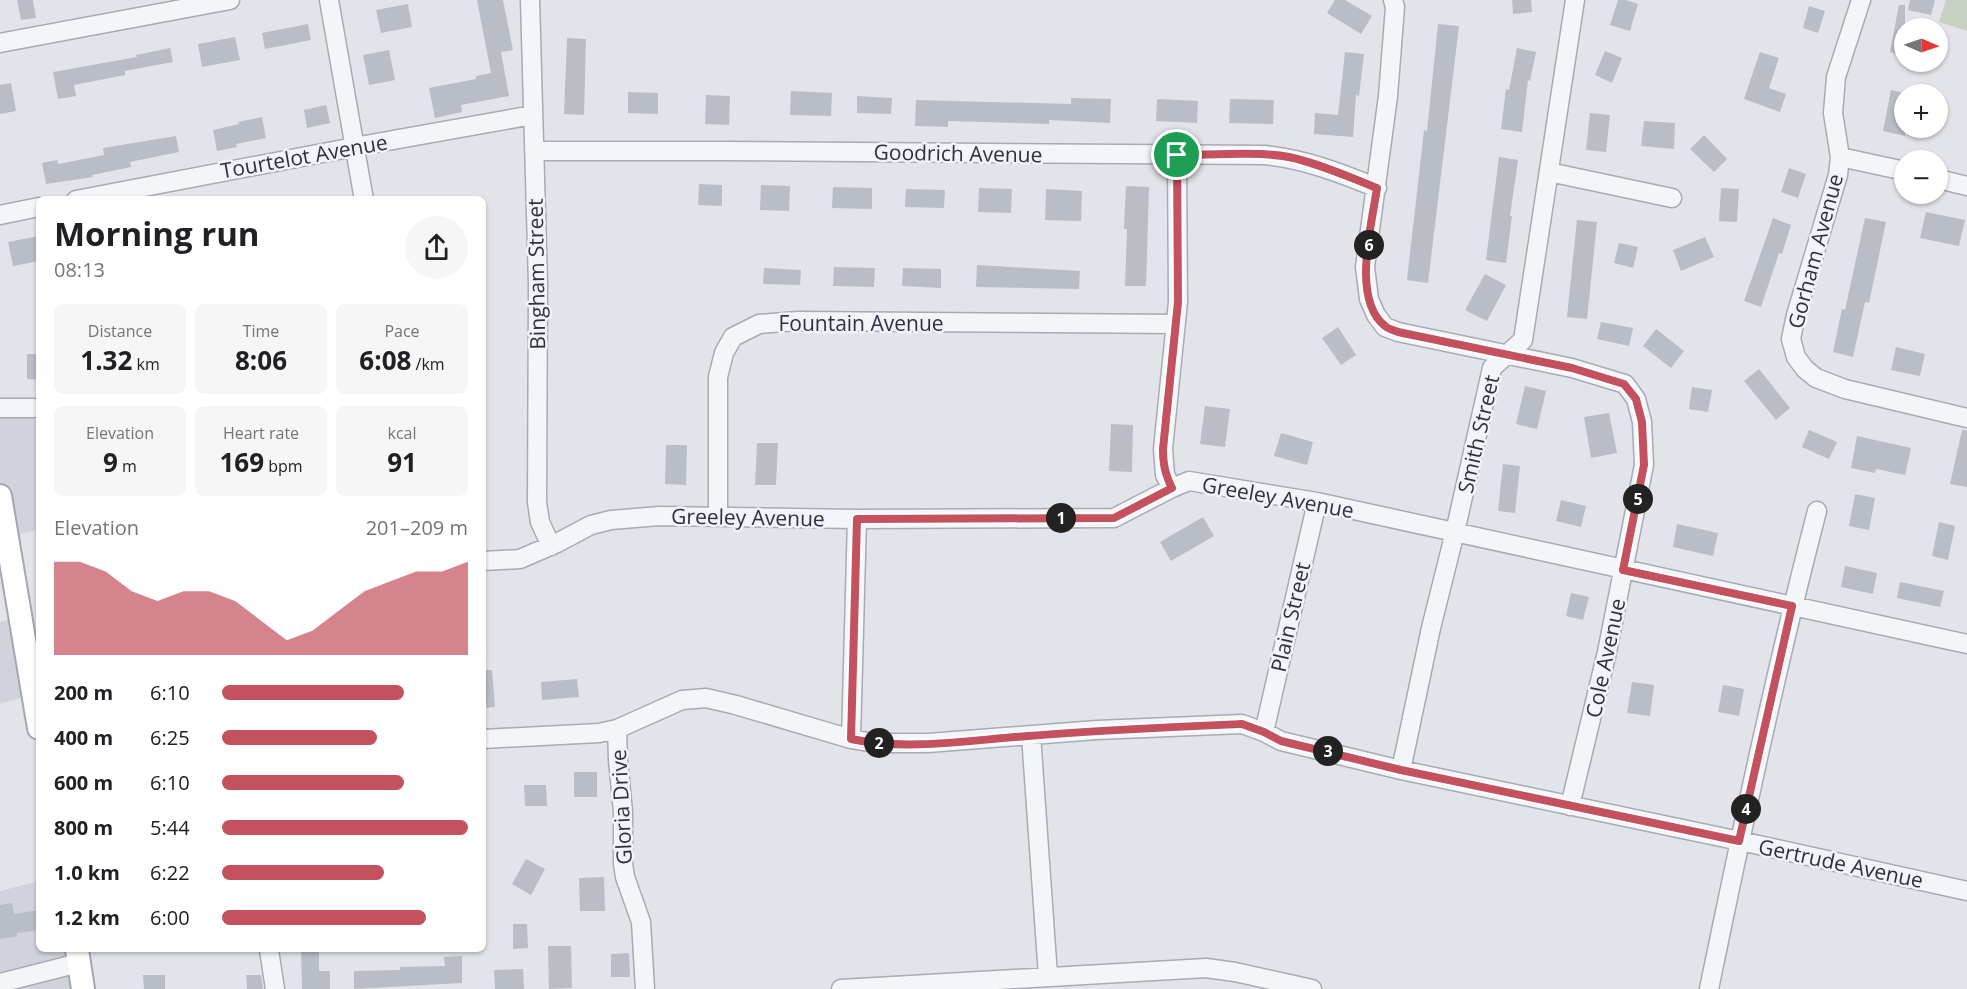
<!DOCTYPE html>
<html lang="en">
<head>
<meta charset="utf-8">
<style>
	body { margin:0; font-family:"Open Sans",sans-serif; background:#f6f6f6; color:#202124; height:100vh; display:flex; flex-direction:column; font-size:22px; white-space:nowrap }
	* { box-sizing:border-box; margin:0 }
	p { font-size:20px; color:#757577 }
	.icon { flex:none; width:33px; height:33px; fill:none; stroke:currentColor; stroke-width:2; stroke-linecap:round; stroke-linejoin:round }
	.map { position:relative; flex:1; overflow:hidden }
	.details { position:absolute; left:36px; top:196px; width:450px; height:756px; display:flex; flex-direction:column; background:#fff; border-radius:9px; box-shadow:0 2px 4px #0004 }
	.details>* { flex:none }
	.needle { width:39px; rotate:92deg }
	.controls { position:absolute; left:1894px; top:18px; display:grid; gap:12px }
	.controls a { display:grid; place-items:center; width:54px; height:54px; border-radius:50%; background:#fff; box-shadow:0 2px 4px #0004; font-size:30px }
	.pin { position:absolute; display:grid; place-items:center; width:51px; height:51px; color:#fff; margin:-26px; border:3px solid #fff; border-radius:50%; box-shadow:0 2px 6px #0007 }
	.km { position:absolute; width:30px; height:30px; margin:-15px; border-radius:50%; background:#222; color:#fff; font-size:16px; line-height:30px; text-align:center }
	.round { display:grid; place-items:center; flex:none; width:63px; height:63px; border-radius:32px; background:#f6f6f6 }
	.headline { display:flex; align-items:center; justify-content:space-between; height:102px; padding:0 18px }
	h1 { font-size:33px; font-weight:700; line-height:45px }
	.metrics { display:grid; grid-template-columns:repeat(3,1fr); gap:9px; height:102px; padding:6px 18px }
	.metrics div { display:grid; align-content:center; border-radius:9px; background:#f6f6f6; text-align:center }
	.metrics b { font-size:26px; font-weight:700 }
	.metrics small { font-size:16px; font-weight:400 }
	.metrics p { font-size:16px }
	.chart { height:168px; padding:12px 18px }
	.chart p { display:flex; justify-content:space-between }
	.chart svg { width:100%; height:108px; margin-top:6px; fill:#c4515e; opacity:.7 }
	ul { padding:0 18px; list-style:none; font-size:20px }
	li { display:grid; grid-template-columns:96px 72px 1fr; align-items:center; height:45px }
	li i { height:15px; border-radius:8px; background:#c4515e }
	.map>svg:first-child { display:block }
</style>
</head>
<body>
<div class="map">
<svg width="1967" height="989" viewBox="0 0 1967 989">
	<rect width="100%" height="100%" fill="#e2e4e9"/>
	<!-- built -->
	<path fill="#d0d3db" d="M0,408H39V530L9,536L0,490Z
		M20,616L34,694L0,704V622Z
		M39,881V950H78L85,989H0V891Z"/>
	<!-- green -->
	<path fill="#c7d2c3" d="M1946,0H1967V31L1939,22Z"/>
	<!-- building -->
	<path fill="#b9bdc6" d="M17,0H33L36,18L21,20Z
		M477,0H503L513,50L501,52L509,96L461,105L462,112L435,118L429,88L476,79V76L491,73Z
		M1335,0H1345L1372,16L1361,34L1327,13Z
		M1512,0H1531L1532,12L1513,14Z
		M1618,0H1626L1638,4L1630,31L1610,25Z
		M1910,0H1935L1931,15L1908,10Z
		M408,4L412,27L381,33L376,10Z
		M1899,5H1905V56L1890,52Z
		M1809,6L1825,11L1818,33L1803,28Z
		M308,24L311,40L265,49L262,33Z
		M1438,24L1459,26L1428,283L1407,280L1424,130L1427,131Z
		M235,37L240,60L202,67L198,44Z
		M567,38L586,39L584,115L564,114Z
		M170,48L173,62L125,71V75L74,85L76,96L58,99L53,72L137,57L136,55Z
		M1517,48L1536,52L1530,81L1528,80L1522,132L1501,129L1506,89L1509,90Z
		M389,50L395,80L369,85L363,55Z
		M1605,51L1622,58L1612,83L1595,75Z
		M1345,52L1364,54L1359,96L1356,95L1353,137L1314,134L1315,113L1338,115Z
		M1760,52L1779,58L1769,88L1786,94L1780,112L1744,99Z
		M11,83L16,111L0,114V85Z
		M1891,90L1905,93V136L1883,131Z
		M791,91L832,93L831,116L790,115Z
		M628,92L658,93V114L628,113Z
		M706,95L730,96L729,125L705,124Z
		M857,96L892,98L891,114L857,113Z
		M1071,98L1111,99L1110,123L1049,120V124L948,121V127L915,126L916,100L1071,104Z
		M1157,99L1198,101L1197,123L1156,121Z
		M1230,99L1274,100L1273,124L1229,123Z
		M326,105L330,123L307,128L304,110Z
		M1590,113L1610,115L1606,152L1586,150Z
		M262,117L266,138L236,144L237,147L217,151L213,130L239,124L238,122Z
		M1644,121L1675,123L1674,149L1641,146Z
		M1704,135L1727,159L1714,172L1690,149Z
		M176,136L179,152L130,162L131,167L92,175L93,177L46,184L42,163L57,160L58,164L104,155L103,148Z
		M1499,157L1518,160L1510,216H1512L1506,263L1486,260Z
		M1789,168L1806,174L1798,198L1781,192Z
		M699,184L722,185V206L698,205Z
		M761,185L790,186L789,211L760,210Z
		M1126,186L1149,187L1146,286H1125L1127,229H1124Z
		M833,187L872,188V209L832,208Z
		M979,188L1012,189L1011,213L978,212Z
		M1721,188L1739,189L1737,222L1719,221Z
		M906,189L945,190L944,208L905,207Z
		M1046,189L1082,191L1081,221L1045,220Z
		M1926,212L1965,220L1959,246L1920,238Z
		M1773,218L1791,225L1782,254L1779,253L1761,307L1744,301Z
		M1865,218L1886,222L1869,303L1865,302L1853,357L1833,352L1842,309L1845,310Z
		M1577,220L1597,222L1587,319L1567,317Z
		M39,236V261L13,266L8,242Z
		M1705,237L1714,257L1681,271L1673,250Z
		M1619,243L1638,247L1633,268L1614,263Z
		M977,265L1080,271L1079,289L976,287Z
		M834,267L875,268L874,287L833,286Z
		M764,268L801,270L800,285L763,284Z
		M903,268L941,269V288L902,286Z
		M1485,274L1506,285L1487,321L1465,310Z
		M1601,322L1633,328L1629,346L1597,339Z
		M1338,327L1356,355L1341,365L1322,338Z
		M1656,329L1684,351L1671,368L1643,346Z
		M1896,347L1925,354L1920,376L1891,370Z
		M27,354H39V380L27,379Z
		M1759,369L1790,408L1776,420L1744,381Z
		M1525,386L1546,391L1537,429L1516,424Z
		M1692,387L1712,390L1708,412L1689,409Z
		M1205,406L1230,409L1225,447L1200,444Z
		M1609,413L1617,453L1591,458L1584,417Z
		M1111,424L1133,425L1132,472L1109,471Z
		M1809,430L1837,442L1829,459L1802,447Z
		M1962,430H1967V487L1950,484Z
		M1281,433L1313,442L1307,465L1274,456Z
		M1857,436L1911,448L1905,475L1876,469L1875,473L1851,468Z
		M757,443H778L776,485H755Z
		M666,445H687L686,485L665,484Z
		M1503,464L1520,466L1515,513L1498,511Z
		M1855,494L1875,498L1869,530L1849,526Z
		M1561,500L1586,506L1581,527L1556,521Z
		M1203,517L1214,536L1171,561L1160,542Z
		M1939,522L1955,526L1948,560L1932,556Z
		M1677,524L1718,533L1713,556L1673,547Z
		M1845,566L1877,573L1873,594L1841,587Z
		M1900,582L1944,591L1940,607L1897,598Z
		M1571,593L1589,597L1583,620L1566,616Z
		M483,670H492L495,707L483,708Z
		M577,679L579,697L542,700L541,682Z
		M1632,682L1654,685L1650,716L1627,713Z
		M1723,685L1744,689L1739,716L1718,712Z
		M574,772H597V797H574Z
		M524,785H546L547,806H525Z
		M526,859L545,869L531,895L512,884Z
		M604,877L605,911H580L579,878Z
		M12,903L14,914L39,910V930L17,933V936L0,939V905Z
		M513,924H527L528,948L513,949Z
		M548,946H571L572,988L549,989Z
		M301,950H319V971H330V989H302Z
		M629,953L630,977H611V954Z
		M462,956V983L354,989V971L400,970V967L445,966L444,957Z
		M523,969L524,989H495L494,970Z
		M143,975H165V989H144Z
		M246,975H261L263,989H247Z"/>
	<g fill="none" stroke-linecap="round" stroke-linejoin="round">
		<defs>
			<path id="minor" d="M329,0L364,200
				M530,0L538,284L537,502L540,522L551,546
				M1393,0L1395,7L1388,96L1365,267L1369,299L1376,315L1385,327L1398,332L1572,368L1625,384L1636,399L1642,422L1644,465L1607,652L1570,806
				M1861,0L1836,77L1833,113L1840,157L1838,175L1796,315L1791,339L1796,357L1805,369L1816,378L1845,389L1967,418
				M0,43L230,0
				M534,151H720L1264,155C1304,159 1341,173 1377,188
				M1840,157L1905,171
				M1549,172L1672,198
				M1938,179L1967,186
				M76,200L354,147L533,115
				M0,215L39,207
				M0,408H39
				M1172,488L1165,475L1163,449L1178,302L1177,155
				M718,517V377L724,353L733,337L759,324L798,321L1176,324
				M483,561L520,559L557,543L591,525L611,520L659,516L857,519L1114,518L1172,488L1189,481L1317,502L1967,644
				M617,729L618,760L623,812V864L625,877L641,922L645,989
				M1264,732L1317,502
				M1031,735L1048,976
				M483,739L599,733L617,729L682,700L706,698L736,705L851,739L874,743H928L1097,730L1242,724L1264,732L1281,741L1401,770L1754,844L1967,891
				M851,739L857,519
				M1401,770L1431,628L1455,532L1492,368L1523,340L1575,0
				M269,950L275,989
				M0,983L79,963
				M841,989L1206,968L1235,972L1312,989
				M1709,989C1742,829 1776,669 1817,511"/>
			<path id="major" d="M0,496L39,728
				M77,950L83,989"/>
		</defs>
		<!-- minor casing -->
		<use href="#minor" stroke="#a7abb3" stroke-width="21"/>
		<!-- major casing -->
		<use href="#major" stroke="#a2a8b4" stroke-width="26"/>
		<!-- minor -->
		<use href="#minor" stroke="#f4f5f8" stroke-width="18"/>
		<!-- major -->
		<use href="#major" stroke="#fff" stroke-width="22"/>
	</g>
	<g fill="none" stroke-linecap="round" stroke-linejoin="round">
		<defs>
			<path id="route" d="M1177,155C1210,155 1257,151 1289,157C1317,163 1350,177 1377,188C1372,224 1351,299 1385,326C1388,329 1394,330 1398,332L1572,368L1624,384L1636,399L1642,422L1644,465L1623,570L1792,606L1739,841L1401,770L1281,741L1264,732L1242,724C1171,727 1099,730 1028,736C971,740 907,751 851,739L857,519L1114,518L1172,488C1165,474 1163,464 1163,449L1178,302Z"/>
		</defs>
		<!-- route casing -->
		<use href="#route" stroke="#fff" stroke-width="12"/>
		<!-- route -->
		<use href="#route" stroke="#c4515e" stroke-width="8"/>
	</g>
	<g text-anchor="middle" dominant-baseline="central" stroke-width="5" stroke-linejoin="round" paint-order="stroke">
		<!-- street labels -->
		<g font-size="21" fill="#2b3240" stroke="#f1f3f7">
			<text transform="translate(958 153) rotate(1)">Goodrich Avenue</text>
			<text transform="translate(304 156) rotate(-10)">Tourtelot Avenue</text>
			<text transform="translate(1815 251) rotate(-75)">Gorham Avenue</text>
			<text transform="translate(536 274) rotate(-91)">Bingham Street</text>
			<text x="861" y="323">Fountain Avenue</text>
			<text transform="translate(1478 434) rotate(-77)">Smith Street</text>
			<text transform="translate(1278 497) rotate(10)">Greeley Avenue</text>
			<text transform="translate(748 517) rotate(1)">Greeley Avenue</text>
			<text transform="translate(1290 617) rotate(-77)">Plain Street</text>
			<text transform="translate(1605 658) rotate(-78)">Cole Avenue</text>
			<text transform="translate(621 807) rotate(-93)">Gloria Drive</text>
			<text transform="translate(1841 863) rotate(12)">Gertrude Avenue</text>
		</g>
	</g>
</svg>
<div class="controls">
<a><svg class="needle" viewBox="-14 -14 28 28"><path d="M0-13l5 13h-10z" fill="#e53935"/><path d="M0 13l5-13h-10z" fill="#757577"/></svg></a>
<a>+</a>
<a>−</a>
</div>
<div class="pin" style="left:1177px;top:155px;background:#1e9e55"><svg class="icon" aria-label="arrive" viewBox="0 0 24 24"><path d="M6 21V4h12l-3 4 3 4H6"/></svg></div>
<b class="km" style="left:1061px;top:518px">1</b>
<b class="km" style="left:879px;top:743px">2</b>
<b class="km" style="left:1328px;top:751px">3</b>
<b class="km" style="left:1746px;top:809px">4</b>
<b class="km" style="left:1638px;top:499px">5</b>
<b class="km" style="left:1369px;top:245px">6</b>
<section class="details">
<div class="headline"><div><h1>Morning run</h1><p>08:13</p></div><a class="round"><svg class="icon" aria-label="share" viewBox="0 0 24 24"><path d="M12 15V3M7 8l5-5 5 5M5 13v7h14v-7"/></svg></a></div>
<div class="metrics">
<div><p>Distance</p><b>1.32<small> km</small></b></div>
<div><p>Time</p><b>8:06</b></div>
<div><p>Pace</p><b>6:08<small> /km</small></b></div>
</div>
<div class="metrics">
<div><p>Elevation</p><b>9<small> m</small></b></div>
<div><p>Heart rate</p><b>169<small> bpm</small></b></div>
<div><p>kcal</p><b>91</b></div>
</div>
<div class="chart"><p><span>Elevation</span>201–209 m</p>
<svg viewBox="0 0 160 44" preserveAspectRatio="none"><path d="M0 44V6L10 6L20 10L30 18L40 22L50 18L60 18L70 22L80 30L90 38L100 34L110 26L120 18L130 14L140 10L150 10L160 6V44z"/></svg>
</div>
<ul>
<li><b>200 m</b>6:10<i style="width:74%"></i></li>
<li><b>400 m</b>6:25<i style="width:63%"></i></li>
<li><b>600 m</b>6:10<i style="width:74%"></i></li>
<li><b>800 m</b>5:44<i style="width:100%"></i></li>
<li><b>1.0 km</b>6:22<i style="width:66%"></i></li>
<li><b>1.2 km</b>6:00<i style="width:83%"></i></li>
</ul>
</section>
</div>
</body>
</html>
